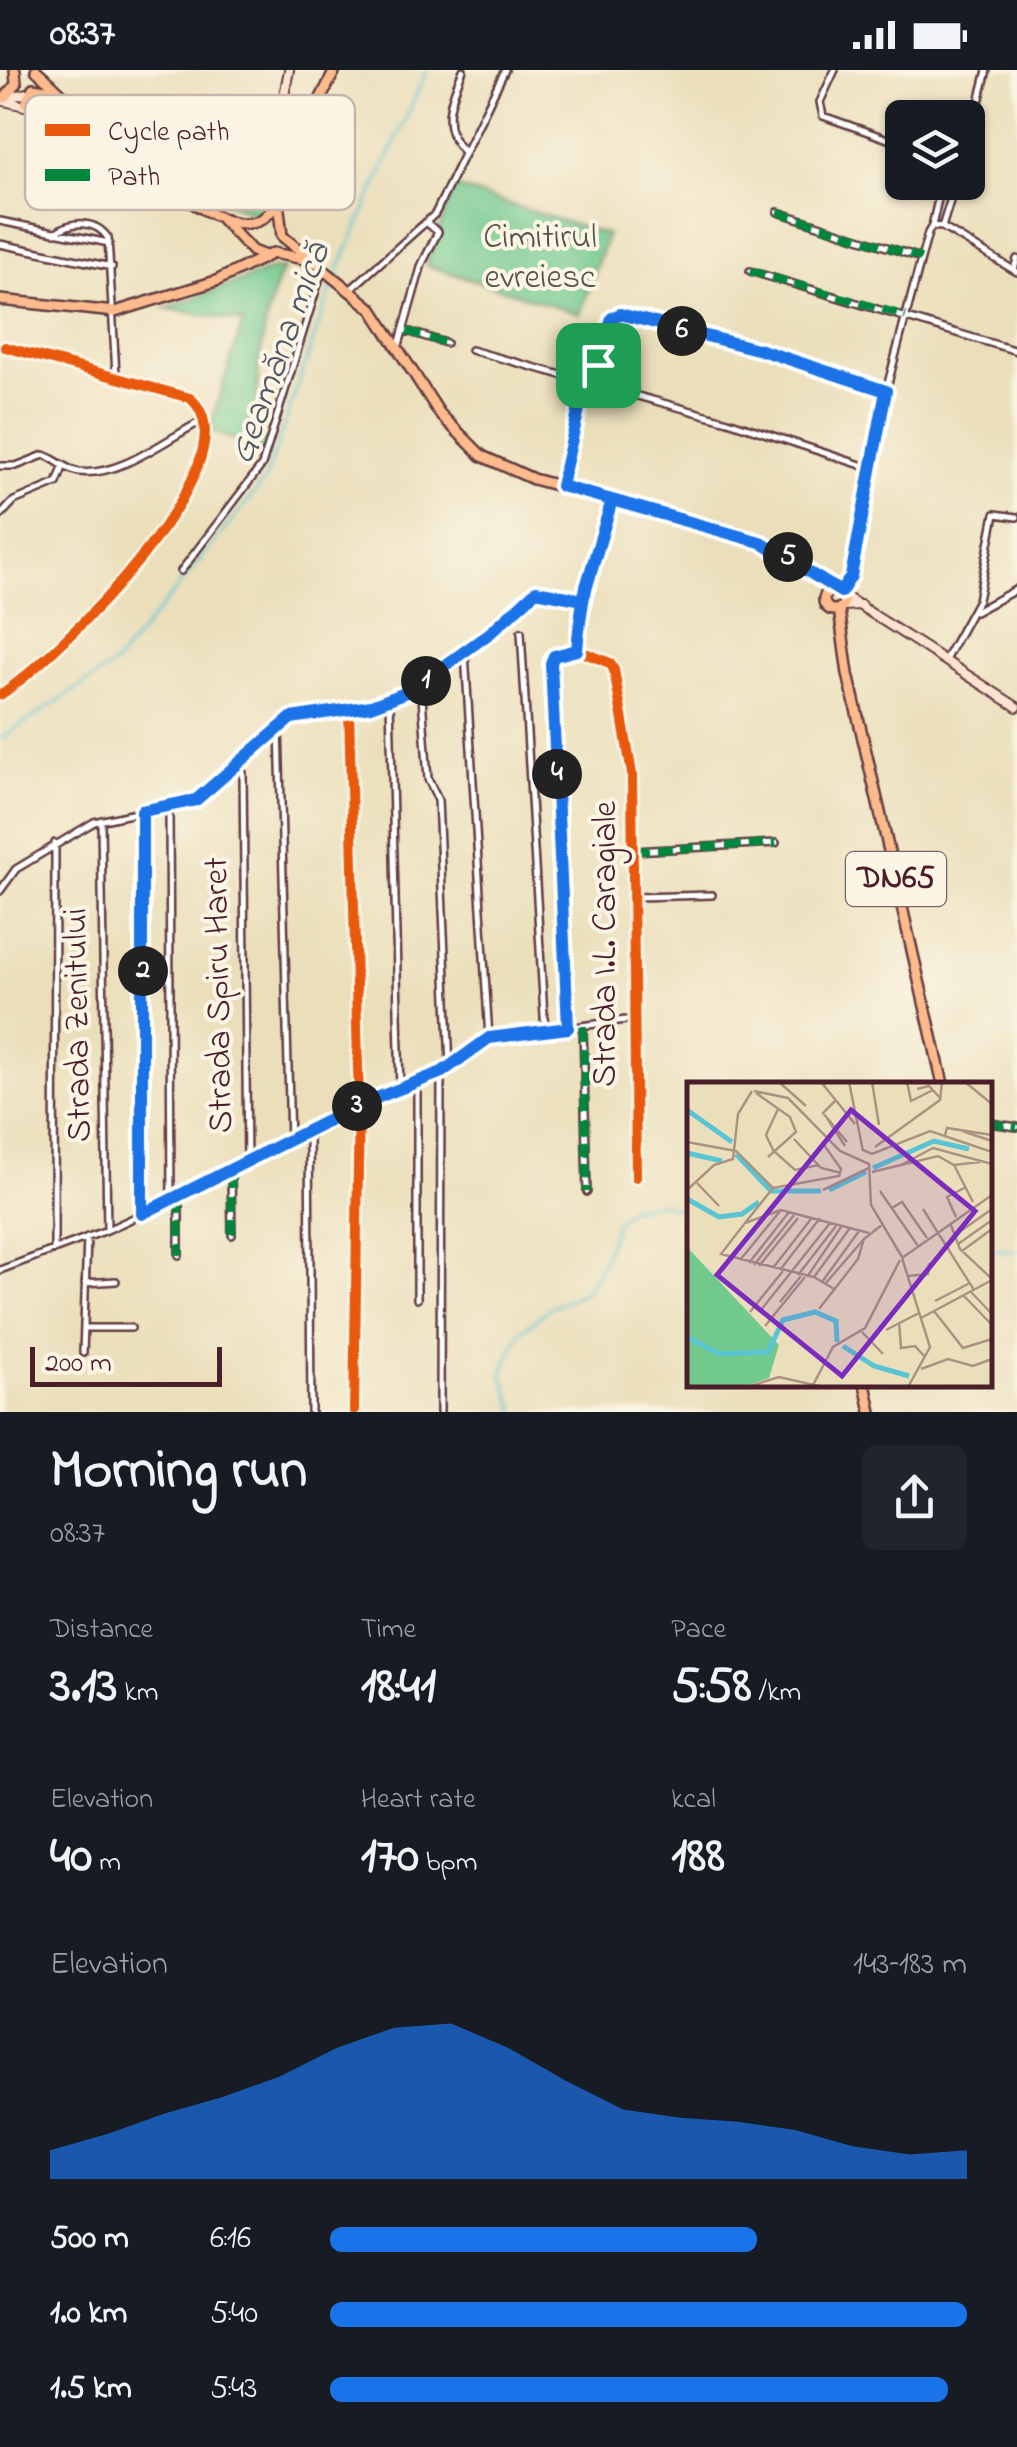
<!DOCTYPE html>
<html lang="en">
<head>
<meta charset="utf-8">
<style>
	body { margin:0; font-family:"Indie Flower",sans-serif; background:#20242c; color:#f1f3f6; height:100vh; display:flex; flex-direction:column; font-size:38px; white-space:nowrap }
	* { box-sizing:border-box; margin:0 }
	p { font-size:32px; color:#9ea1a6 }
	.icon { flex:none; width:55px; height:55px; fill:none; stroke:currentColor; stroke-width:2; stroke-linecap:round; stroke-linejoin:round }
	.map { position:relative; height:1342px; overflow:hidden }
	.sheet { display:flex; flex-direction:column; background:#171b24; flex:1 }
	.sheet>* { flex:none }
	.fabs { position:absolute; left:885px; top:30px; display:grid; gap:20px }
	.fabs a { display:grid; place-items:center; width:100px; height:100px; border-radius:15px; background:#171b24; box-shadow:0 2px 8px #0004; font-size:50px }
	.scale { position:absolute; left:30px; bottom:25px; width:192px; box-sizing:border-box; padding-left:10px; border:5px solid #4a1f2b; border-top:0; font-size:28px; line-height:35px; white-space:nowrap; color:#4a1f2b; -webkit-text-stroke:8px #fcf5e5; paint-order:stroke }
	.pin { position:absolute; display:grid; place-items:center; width:85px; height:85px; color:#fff; margin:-42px; border-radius:20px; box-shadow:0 5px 15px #0006 }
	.km { position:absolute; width:50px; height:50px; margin:-25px; border-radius:50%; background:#222; color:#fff; font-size:28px; line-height:50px; text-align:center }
	.round { display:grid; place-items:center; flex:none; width:105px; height:105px; border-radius:15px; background:#20242c }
	.overview { display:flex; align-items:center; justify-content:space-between; height:170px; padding:0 50px }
	h1 { font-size:55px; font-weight:700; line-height:75px }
	.metrics { display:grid; grid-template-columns:repeat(3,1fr); gap:15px; height:170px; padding:10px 50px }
	.metrics div { display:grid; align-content:center }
	.metrics b { font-size:50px; font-weight:700 }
	.metrics small { font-size:28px; font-weight:400 }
	.metrics p { font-size:28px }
	.chart { height:280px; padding:20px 50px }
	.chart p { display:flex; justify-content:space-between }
	.chart svg { width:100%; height:180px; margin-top:10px; fill:#1a73e8; opacity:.7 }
	ul { padding:0 50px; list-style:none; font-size:32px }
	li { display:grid; grid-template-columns:160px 120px 1fr; align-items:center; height:75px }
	li i { height:25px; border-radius:12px; background:#1a73e8 }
	.status { display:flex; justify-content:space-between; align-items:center; height:70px; padding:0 50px; background:#171b24; direction:ltr }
	.status svg { height:28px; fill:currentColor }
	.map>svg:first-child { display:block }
</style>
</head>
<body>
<div class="status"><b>08:37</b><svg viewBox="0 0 49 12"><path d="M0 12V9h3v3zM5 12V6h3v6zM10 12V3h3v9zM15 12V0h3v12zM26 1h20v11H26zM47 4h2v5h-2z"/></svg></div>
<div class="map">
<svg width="1017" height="1342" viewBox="0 0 1017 1342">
	<rect width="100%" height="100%" fill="#fcf5e5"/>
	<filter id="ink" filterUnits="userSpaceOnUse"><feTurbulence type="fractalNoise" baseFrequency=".01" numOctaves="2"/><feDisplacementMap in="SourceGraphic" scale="20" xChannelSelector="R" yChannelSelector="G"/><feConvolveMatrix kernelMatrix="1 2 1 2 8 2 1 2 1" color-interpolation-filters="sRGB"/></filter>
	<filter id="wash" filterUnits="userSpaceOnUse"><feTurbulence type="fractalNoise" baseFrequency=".0048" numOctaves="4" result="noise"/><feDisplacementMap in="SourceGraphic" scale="40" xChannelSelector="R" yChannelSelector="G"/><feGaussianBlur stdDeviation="2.25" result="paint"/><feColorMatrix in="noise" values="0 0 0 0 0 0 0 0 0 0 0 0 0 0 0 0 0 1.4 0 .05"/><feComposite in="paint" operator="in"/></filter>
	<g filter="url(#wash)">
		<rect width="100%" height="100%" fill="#ebdfbb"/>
		<!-- green -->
		<path fill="#72c98e" stroke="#5e745c" stroke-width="2.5" d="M283,75L290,80L265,140L258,146L170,107L223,108L255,95Z
			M454,117L607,165L580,244L426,195Z
			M273,199H283C263,238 253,323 258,368L269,375L267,383L209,360L243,252L165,238Z"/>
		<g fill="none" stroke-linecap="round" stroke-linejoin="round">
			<!-- stream -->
			<path stroke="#59c4d3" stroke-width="2.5" d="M336,206L427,0
				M0,669L115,594L265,410L333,213
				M990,1179L1017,1181
				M516,1342L502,1304L520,1262L551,1237L585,1222L603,1191L616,1152L630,1137L664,1133L673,1138H690"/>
		</g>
	</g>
	<g filter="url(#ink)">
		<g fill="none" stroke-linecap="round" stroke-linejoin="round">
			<defs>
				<path id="street" d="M835,0L820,32L823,46L902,74
					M962,48L965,40
					M968,76L987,0
					M463,81C439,56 451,29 463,0
					M778,142L921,188
					M0,151L109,173
					M932,156L942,112
					M942,157L1017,202
					M55,163C72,150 96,150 108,168L116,304
					M0,174L112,197
					M1014,200L1017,189
					M750,201L1017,281
					M351,219L435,144L505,0
					M407,261L446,273
					M399,275L422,194L438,162L427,153
					M471,280L728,351L873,399
					M593,315L611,248L620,244L761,280L886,321
					M0,396H16L44,385C56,389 66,400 79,402C121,407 167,368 202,351
					M561,416L585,313
					M612,430L586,517L577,580L610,593L614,600L632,704L636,1107
					M0,446L14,431L57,413L64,395
					M181,501L262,395L322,201
					M841,522L851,506L886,321L928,163L932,156L942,157L956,112
					M975,542L1017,519
					M521,562L545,962
					M465,583L489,968
					M945,590L978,530L995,444L1017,447
					M421,614L428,709L438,730L450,996
					M0,625C51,593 262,389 190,328L5,277
					M390,631L400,1020
					M349,639L359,1035L354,1340
					M279,656L290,1072
					M239,695L243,703L247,1095
					M169,737L171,1132
					M101,750L107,1160
					M634,781L776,773
					M0,821L16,799L94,752L196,730L291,648L371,636L410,621L490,563L535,521L583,530
					M636,827L712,825
					M583,956L587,1122
					M568,958L551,593L554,587L577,580
					M990,1053L1017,1057
					M309,1062L311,1342
					M231,1103L232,1165
					M179,1128V1185
					M142,1144V743
					M54,1180L55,773
					M0,1200L107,1160L231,1103L359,1035L441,1002L489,968L634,949
					M85,1213L116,1211
					M417,1229V1013
					M84,1258H131
					M83,1283L87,1167
					M440,1342L441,1002"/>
				<path id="secondary" d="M5,28L27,23
					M0,30L29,37
					M282,40L291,53L305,51
					M268,77L278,56L289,0
					M843,525L1017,637
					M843,536L861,535"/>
				<path id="primary" d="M36,0C70,29 221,189 266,146C287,128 291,94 301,70C311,46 324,23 335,0
					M59,22L33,18L26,33L94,58
					M5,28L16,14L15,0
					M139,91C215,119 246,91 308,52
					M278,131L282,166L372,239L440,344L482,386L533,409L745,466L839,521
					M220,147L252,181L265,186
					M0,230L115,242L216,211L273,183L304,189
					M824 530a10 10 0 1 1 20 0a10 10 0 1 1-20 0Z
					M839,539L848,604L943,1014
					M865,1314L871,1342"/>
			</defs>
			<!-- street casing -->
			<use href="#street" stroke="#623c41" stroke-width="10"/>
			<!-- secondary casing -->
			<use href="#secondary" stroke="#623c41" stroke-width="12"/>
			<!-- primary casing -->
			<use href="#primary" stroke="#623c41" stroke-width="14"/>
			<!-- street -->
			<use href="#street" stroke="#fff" stroke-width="5"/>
			<!-- secondary -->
			<use href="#secondary" stroke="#fee3d1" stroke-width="8"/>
			<!-- primary -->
			<use href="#primary" stroke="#fcba8d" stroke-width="9"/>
			<!-- quiet -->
			<path stroke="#00873e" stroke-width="8" stroke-dasharray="15 8" stroke-linecap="butt" d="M962,48L965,40
				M778,142L921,188
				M750,201L906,246
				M407,261L446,273
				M634,781L776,773
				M583,956L587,1122
				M990,1053L1017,1057
				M231,1103L232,1165
				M179,1128V1185"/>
			<defs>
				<path id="cycleway" d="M612,430L586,517L577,580L610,593L614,600L632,704L636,1107
					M0,625C51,593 262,389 190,328L5,277
					M349,639L359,1035L354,1340"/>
			</defs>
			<!-- cycleway casing -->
			<use href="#cycleway" stroke="#fcf5e5" stroke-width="16"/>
			<!-- cycleway -->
			<use href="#cycleway" stroke="#e8590c" stroke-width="10"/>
		</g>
	</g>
	<g fill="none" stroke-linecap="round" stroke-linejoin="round" filter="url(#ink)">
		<defs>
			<path id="route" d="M598,295L592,316L585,313L561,416L612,430L583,530L536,521L490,563L410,621L371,636L291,648L196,730L142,741V1144L359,1035L442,1002L489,968L568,958L551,593L554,586L577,580C579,558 581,538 586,517L612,430L760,472L841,522L851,506L886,321L761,280L620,244L612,248L598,295"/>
		</defs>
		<!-- route casing -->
		<use href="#route" stroke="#fff" stroke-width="20"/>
		<!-- route -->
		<use href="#route" stroke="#1a73e8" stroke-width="12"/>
	</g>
	<g text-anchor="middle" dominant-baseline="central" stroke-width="8" stroke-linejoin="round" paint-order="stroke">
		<!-- shield labels -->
		<rect fill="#fcf5e5" stroke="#7f5f63" stroke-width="2.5" x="846" y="782" width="100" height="54" rx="8"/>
		<g font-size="32" font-weight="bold" fill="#4a1f2b">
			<text x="896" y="809">DN65</text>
		</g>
		<!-- park labels -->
		<g font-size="35" fill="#565249" stroke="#fcf5e5">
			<text x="540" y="168">Cimitirul<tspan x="540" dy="40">evreiesc</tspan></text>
		</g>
		<!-- street labels -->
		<g font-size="35" fill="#4a1f2b" stroke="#fcf5e5">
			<text transform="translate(606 874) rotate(-90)">Strada I.L. Caragiale</text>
			<text transform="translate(220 925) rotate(-91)">Strada Spiru Haret</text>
			<text transform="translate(79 955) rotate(-91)">Strada Zenitului</text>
		</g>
		<!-- water labels -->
		<g font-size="38" font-style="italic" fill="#4f5966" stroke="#fcf5e5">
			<text transform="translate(281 284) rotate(-70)">Geamăna mică</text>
		</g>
	</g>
	<!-- overview -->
	<g transform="translate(687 1012)">
		<rect width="305" height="305" fill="#ebdfbb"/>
		<path d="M0,165L92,263L82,296L56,305H0Z" fill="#72c98e"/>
		<path fill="none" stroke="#59c4d3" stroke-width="5" d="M0,28L45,60M0,71L35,79M49,72L84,109H134M186,86L247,59L282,67M142,108L179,90M0,117L32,135L55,132L72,120M0,255L32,272L81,270L96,238L128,230L149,239L150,260M156,264L187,284L222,294"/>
		<path fill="none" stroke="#ab9281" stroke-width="2.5" d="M92,0L119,24M134,0L168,42M162,0L176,69M185,0L192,43M220,0L224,19L246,8M278,0L305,22M230,7L242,4L254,17M67,9L101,16L153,69L182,82M69,11L103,35L109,50L81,75M149,18L136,31L160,60M140,36L158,64M275,49L305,59M258,53L260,46L305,53M107,57L134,86L154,91M0,60L49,69L86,106L152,94L154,87L137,63M188,65L253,18L255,0M176,68L185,72L243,49L305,70M87,70L79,53L91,27M88,70L108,88L132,83M182,81L184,123L215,175M267,83L286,120M212,84L246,66L305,82M185,90L251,74L267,83L293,80M10,101L32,124M86,106L58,141L94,128L182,151M0,108L27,83L46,77L51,32L65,9M136,108L182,86M193,109L231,164M205,126L215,120L240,156M236,127L287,208M269,135L260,115L279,105M58,141L34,172L127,195L147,207M263,141L273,167L305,197M268,153L305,127M271,162L305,138M275,169L305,147M215,176L305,113M215,176L243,265L221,305M53,178L94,128M62,181L102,130M67,183L107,133M72,184L111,136M86,186L124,137M93,188L133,136M111,193L149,144M221,194L241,192L242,181M120,195L154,145M127,195L163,146M135,200L172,149M138,202L177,157M283,209L305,232M276,213L305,243M248,219L283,201M93,220L114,194M132,227L171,177L177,157L196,142M74,228L143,141M247,229L276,266L305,257M63,230L96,189M234,236L305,198M212,240L214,266L228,264L238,275M78,244L118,195M199,248L232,231M175,250L196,272M234,287L261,277L286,284L305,277M60,305L92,295L136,305M125,305L146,265L178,246L213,178"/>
		<path fill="#7b2cbf" fill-opacity="0.15" stroke="#7b2cbf" stroke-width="5" d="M164,28L288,129L155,294L30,193Z"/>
		<rect width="305" height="305" fill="none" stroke="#4a1f2b" stroke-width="5"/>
	</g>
	<!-- legend -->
	<rect x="25" y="25" width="330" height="115" rx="15" fill="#fcf5e5" stroke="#c7b5ad" stroke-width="2.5"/>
	<rect x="45" y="54" width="45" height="12" fill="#e8590c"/>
	<rect x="45" y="99" width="45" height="12" fill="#00873e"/>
	<g font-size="28" fill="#4a1f2b">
		<text x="108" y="70">Cycle path</text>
		<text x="108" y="115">Path</text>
	</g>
</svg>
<div class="fabs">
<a><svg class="icon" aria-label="layers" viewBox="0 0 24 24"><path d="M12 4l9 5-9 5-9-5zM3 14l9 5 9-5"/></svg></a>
</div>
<div class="scale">200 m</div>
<div class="pin" style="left:598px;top:295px;background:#1e9e55"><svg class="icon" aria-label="arrive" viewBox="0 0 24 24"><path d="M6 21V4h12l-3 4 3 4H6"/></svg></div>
<b class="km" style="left:426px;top:611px">1</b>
<b class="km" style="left:143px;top:901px">2</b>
<b class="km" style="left:357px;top:1036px">3</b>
<b class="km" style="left:557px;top:704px">4</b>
<b class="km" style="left:788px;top:487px">5</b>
<b class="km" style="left:682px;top:261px">6</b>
</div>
<section class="sheet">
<div class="overview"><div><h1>Morning run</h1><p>08:37</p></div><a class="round"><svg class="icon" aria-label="share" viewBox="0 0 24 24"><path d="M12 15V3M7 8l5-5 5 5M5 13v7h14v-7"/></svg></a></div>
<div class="metrics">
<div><p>Distance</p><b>3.13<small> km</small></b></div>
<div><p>Time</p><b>18:41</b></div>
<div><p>Pace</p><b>5:58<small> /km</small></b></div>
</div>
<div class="metrics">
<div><p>Elevation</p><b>40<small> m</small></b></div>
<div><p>Heart rate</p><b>170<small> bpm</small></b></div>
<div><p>kcal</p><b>188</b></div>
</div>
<div class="chart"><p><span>Elevation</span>143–183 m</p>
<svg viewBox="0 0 160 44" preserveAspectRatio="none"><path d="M0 44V37L10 33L20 28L30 24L40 19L50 12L60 7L70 6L80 12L90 20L100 27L110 29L120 30L130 32L140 36L150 38L160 37V44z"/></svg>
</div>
<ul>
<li><b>500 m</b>6:16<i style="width:67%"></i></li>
<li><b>1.0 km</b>5:40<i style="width:100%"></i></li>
<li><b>1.5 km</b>5:43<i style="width:97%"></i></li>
</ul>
</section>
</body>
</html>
